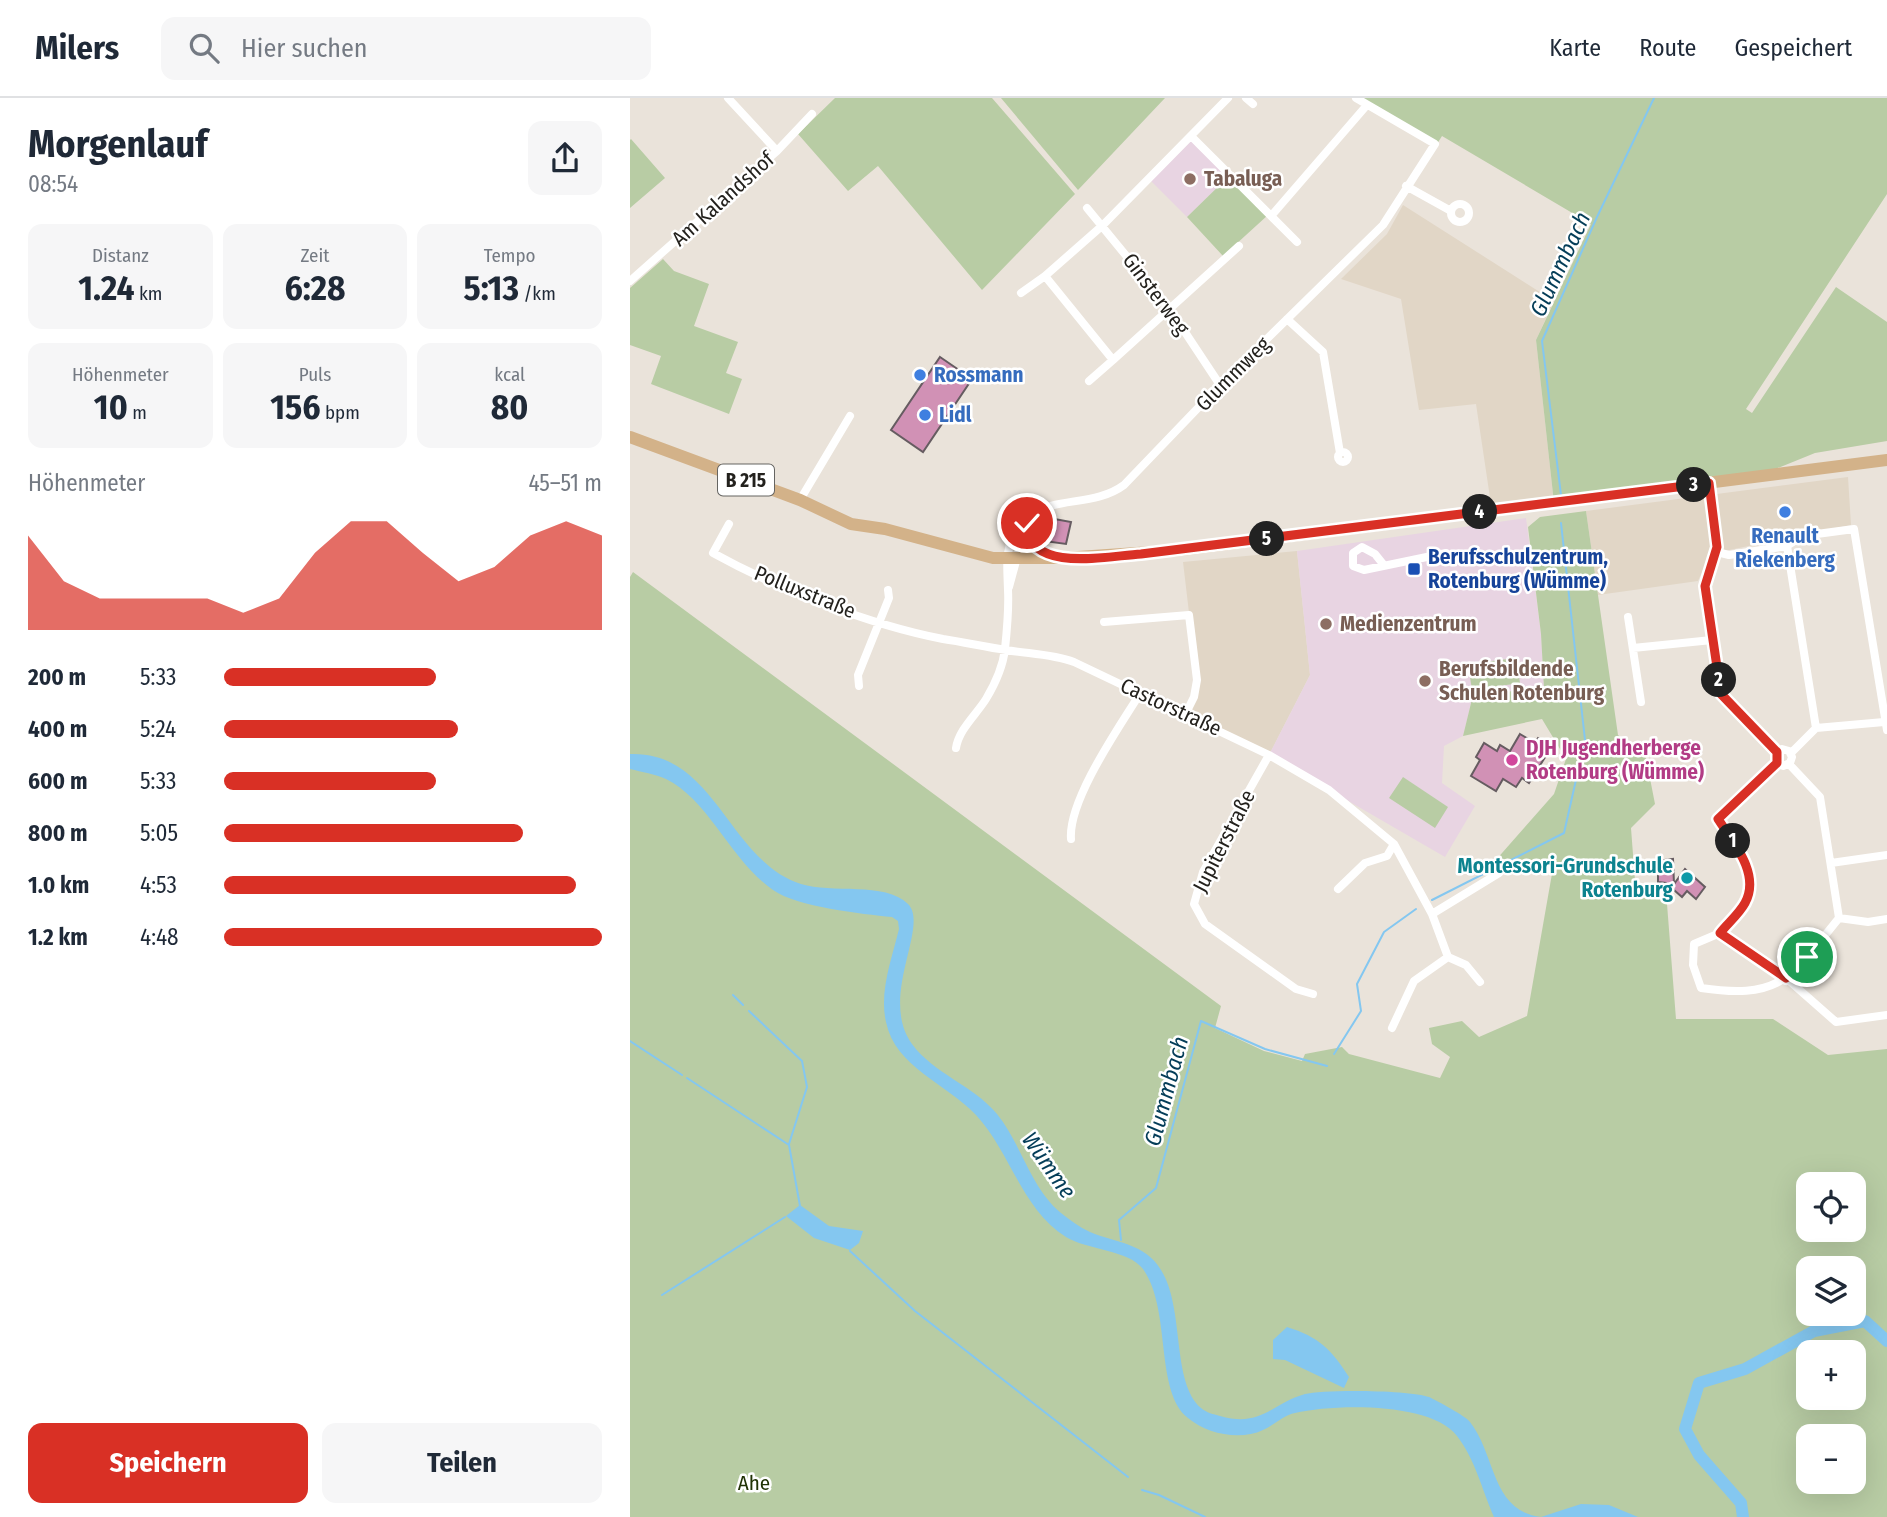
<!DOCTYPE html>
<html lang="de">
<head>
<meta charset="utf-8">
<style>
	body { margin:0; font-family:"Fira Sans Condensed",sans-serif; background:#f6f6f7; color:#1f2937; height:100vh; display:flex; flex-direction:column; font-size:26px; white-space:nowrap }
	* { box-sizing:border-box; margin:0 }
	p { font-size:23px; color:#747a83 }
	.icon { flex:none; width:38px; height:38px; fill:none; stroke:currentColor; stroke-width:2; stroke-linecap:round; stroke-linejoin:round }
	.map { position:relative; flex:1; overflow:hidden }
	.details { display:flex; flex-direction:column; background:#fff; width:630px }
	.details>* { flex:none }
	.controls { position:absolute; left:1166px; top:1074px; display:grid; gap:14px }
	.controls a { display:grid; place-items:center; width:70px; height:70px; border-radius:14px; background:#fff; box-shadow:0 7px 28px #0002; font-size:35px }
	.pin { position:absolute; display:grid; place-items:center; width:60px; height:60px; color:#fff; margin:-30px; border:4px solid #fff; border-radius:50%; box-shadow:0 2px 7px #0007 }
	.km { position:absolute; width:35px; height:35px; margin:-18px; border-radius:50%; background:#222; color:#fff; font-size:19px; line-height:35px; text-align:center }
	.round { display:grid; place-items:center; flex:none; width:74px; height:74px; border-radius:14px; background:#f6f6f7 }
	.summary { display:flex; align-items:center; justify-content:space-between; height:119px; padding:0 28px }
	h1 { font-size:38px; font-weight:700; line-height:52px }
	.figures { display:grid; grid-template-columns:repeat(3,1fr); gap:10px; height:119px; padding:7px 28px }
	.figures div { display:grid; align-content:center; border-radius:14px; background:#f6f6f7; text-align:center }
	.figures b { font-size:35px; font-weight:700 }
	.figures small { font-size:19px; font-weight:400 }
	.figures p { font-size:19px }
	.chart { height:196px; padding:14px 28px }
	.chart p { display:flex; justify-content:space-between }
	.chart svg { width:100%; height:126px; margin-top:7px; fill:#d93025; opacity:.7 }
	.cta { display:flex; gap:14px; margin-top:auto; padding:14px 28px }
	.cta a { flex:1; height:80px; border-radius:14px; background:#d93025; color:#fff; font-size:28px; font-weight:700; line-height:80px; text-align:center }
	.cta a+a { background:#f6f6f7; color:#1f2937 }
	ul { padding:0 28px; list-style:none; font-size:23px }
	li { display:grid; grid-template-columns:112px 84px 1fr; align-items:center; height:52px }
	li i { height:18px; border-radius:9px; background:#d93025 }
	header { display:flex; align-items:center; gap:42px; box-sizing:border-box; height:98px; padding:0 35px; background:#fff; border-bottom:2px solid #e0e1e3 }
	header strong { font-size:33px }
	nav { display:flex; gap:38px; margin-inline-start:auto; font-size:24px }
	.search { width:490px; height:63px; background:#f6f6f7; display:flex; align-items:center; gap:18px; box-sizing:border-box; padding:0 24px; border-radius:14px; color:#747a83; font-size:26px }
	main { display:flex; flex:1; min-height:0 }
	.map>svg:first-child { display:block }
</style>
</head>
<body>
<header>
<strong>Milers</strong>
<div class="search"><svg class="icon" aria-label="search" viewBox="0 0 24 24"><circle cx="10" cy="10" r="6"/><path d="M15 15l6 6"/></svg>Hier suchen</div>
<nav><a>Karte</a><a>Route</a><a>Gespeichert</a></nav>
</header>
<main>
<section class="details">
<div class="summary"><div><h1>Morgenlauf</h1><p>08:54</p></div><a class="round"><svg class="icon" aria-label="share" viewBox="0 0 24 24"><path d="M12 15V3M7 8l5-5 5 5M5 13v7h14v-7"/></svg></a></div>
<div class="figures">
<div><p>Distanz</p><b>1.24<small> km</small></b></div>
<div><p>Zeit</p><b>6:28</b></div>
<div><p>Tempo</p><b>5:13<small> /km</small></b></div>
</div>
<div class="figures">
<div><p>Höhenmeter</p><b>10<small> m</small></b></div>
<div><p>Puls</p><b>156<small> bpm</small></b></div>
<div><p>kcal</p><b>80</b></div>
</div>
<div class="chart"><p><span>Höhenmeter</span>45–51 m</p>
<svg viewBox="0 0 160 44" preserveAspectRatio="none"><path d="M0 44V11L10 27L20 33L30 33L40 33L50 33L60 38L70 33L80 17L90 6L100 6L110 17L120 27L130 22L140 11L150 6L160 11V44z"/></svg>
</div>
<ul>
<li><b>200 m</b>5:33<i style="width:56%"></i></li>
<li><b>400 m</b>5:24<i style="width:62%"></i></li>
<li><b>600 m</b>5:33<i style="width:56%"></i></li>
<li><b>800 m</b>5:05<i style="width:79%"></i></li>
<li><b>1.0 km</b>4:53<i style="width:93%"></i></li>
<li><b>1.2 km</b>4:48<i style="width:100%"></i></li>
</ul>
<div class="cta"><a>Speichern</a><a>Teilen</a></div>
</section>
<div class="map">
<svg width="1257" height="1419" viewBox="0 0 1257 1419">
	<rect width="100%" height="100%" fill="#eae3da"/>
	<!-- built -->
	<path fill="#e1d6c6" d="M773,107L924,203L906,242L924,405L862,413L846,306L789,312L771,201L711,181L757,136Z
		M1218,379L1221,427L1080,456L1068,483L968,497L956,413Z
		M667,453L680,577L639,657L556,615L567,582L553,464Z"/>
	<!-- education -->
	<path fill="#e8d4e2" d="M561,43L598,79L557,119L521,83Z
		M896,420L911,536L914,590L843,597L833,638L814,648L812,685L845,708L815,759L639,657L680,577L667,453Z"/>
	<!-- green -->
	<path fill="#b8cca4" fill-rule="evenodd" d="M205,0H362L445,96L352,192L248,68L218,93L168,36Z
		M371,0H535L448,92Z
		M730,0H1257V96L1116,311L1122,315L1206,189L1257,224V343L1185,355L1123,380L924,405L906,242L961,126L812,38L807,46Z
		M1,41L35,80L0,110V42Z
		M598,79L638,117L593,158L557,119Z
		M33,161L44,173L79,186L64,228L108,244L96,275L112,281L99,316L21,286L31,258L0,247V190Z
		M956,413L988,637L1016,660L1025,706L1001,730L1005,783L1037,806L1046,921H1143L1198,957L1257,951V1419H0V479L3,474L591,908L585,930L634,953L672,963L675,956L712,949L719,956L810,980L820,959L802,946L799,930L832,923L849,939L897,918L923,770L865,763L924,696L936,661L912,621L833,638L843,597L914,590L911,536L898,429L910,419ZM1178,1087H1223V1132H1178ZM1178,1171H1223V1216H1178ZM1178,1255H1223V1300H1178ZM1178,1339H1223V1384H1178Z
		M886,560L890,585L842,592L838,566Z
		M773,679L818,709L805,730L759,700Z"/>
	<!-- water -->
	<path fill="#84c7f0" d="M0,656C86,653 98,763 171,786C201,796 255,783 278,806C300,828 248,899 282,946C304,976 343,987 367,1016C392,1047 400,1089 431,1115C440,1122 449,1129 460,1134C486,1145 515,1145 531,1172C555,1210 541,1284 571,1310C577,1315 583,1316 590,1318C632,1330 642,1305 675,1296C693,1291 782,1292 799,1299C807,1303 836,1318 840,1324C866,1357 861,1413 911,1419H864C852,1392 845,1361 827,1338C801,1304 705,1306 665,1315C654,1317 644,1327 633,1332C610,1343 577,1336 558,1320C524,1293 542,1212 513,1171C499,1152 457,1152 436,1139C391,1110 381,1055 346,1017C317,986 265,969 256,924C249,894 262,860 269,831L268,823L262,819C232,816 167,809 143,792C101,763 79,702 36,681C25,676 12,674 0,671Z
		M170,1107L199,1128L233,1133L229,1145L220,1152L184,1140L156,1118Z
		M657,1229C689,1239 701,1251 719,1279L714,1290L655,1262L643,1261V1242Z
		M951,1406L979,1407L1008,1419H911Z"/>
	<g fill="none" stroke-linecap="round" stroke-linejoin="round">
		<!-- stream -->
		<path stroke="#84c7f0" stroke-width="2" d="M931,397L912,243L967,119L1024,0
			M802,802L934,735L955,642L931,425
			M103,897L113,907
			M119,913L172,963L177,989L159,1046
			M0,943L52,977
			M704,956L731,913L727,886L754,834L786,811
			M57,980L159,1047L170,1108
			M491,1142L489,1122L526,1090L571,923L635,951L697,968
			M220,1153L285,1213L498,1379
			M32,1197L155,1119
			M512,1392L529,1397L575,1419"/>
		<!-- river -->
		<path stroke="#84c7f0" stroke-width="12" d="M1113,1419L1111,1405L1069,1357L1055,1331L1069,1285L1115,1271L1184,1233L1235,1223L1257,1243"/>
	</g>
	<!-- building -->
	<path fill="#d191b5" stroke="#665c61" stroke-width="2" d="M310,259L342,281L293,354L261,332Z
		M419,420L441,424L436,446L414,443Z
		M890,636L905,645L908,640L922,648L899,685L892,680L886,689L873,681L866,693L841,678L850,662L846,659L854,645L867,653L870,647L880,653Z
		M1043,761L1044,786L1055,771L1075,789L1066,801L1057,793L1052,799L1036,785L1028,784V763Z"/>
	<g fill="none" stroke-linecap="round" stroke-linejoin="round">
		<!-- street -->
		<path stroke="#fff" stroke-width="8" d="M98,0L147,53
			M598,0L473,127L415,178L483,262L609,148
			M616,0L623,6
			M562,39L667,144
			M776,88L821,113
			M821 115a9 9 0 1 1 18 0a9 9 0 1 1-18 0Z
			M457,110L539,210L590,287
			M642,117L737,7
			M0,183L147,53L182,16
			M391,195L415,178
			M657,221L693,254L710,355
			M459,283L483,262
			M708 359a5 5 0 1 1 10 0a5 5 0 1 1-10 0Z
			M1078,385L1087,449L1075,488L1091,596L1147,654V665L1153,668L1160,665L1162,659L1159,653L1152,651L1147,654
			M170,402L220,318
			M99,426L83,455C148,491 240,527 313,541C334,544 355,549 376,552C399,556 422,556 444,564L639,657L699,692L764,746L802,816L818,859L784,883L762,930
			M395,432L400,445L422,459
			M1157,448L1186,630
			M1087,454L1099,457L1157,448L1172,438L1224,431L1257,632
			M753,466L745,456L732,449L723,455V468L734,472L816,455
			M379,489L395,430
			M998,519L1011,604
			M474,524L559,517L567,582L564,599L556,615
			M1003,550L1082,542
			M229,588L228,577L259,500L258,492
			M326,650C329,631 346,617 356,601C365,586 373,568 375,551C377,532 379,511 378,492C377,460 373,438 403,416C426,399 466,408 494,387L590,287L753,127L805,46L726,0
			M1161,655L1186,630L1254,624
			M639,657L573,774L564,806L575,826L666,891L683,896
			M1147,665L1088,721L1112,756L1120,783L1116,804L1090,835L1064,846L1063,867L1071,890C1152,902 1161,879 1209,820L1190,699L1159,666
			M441,741C438,702 490,628 511,594
			M1201,765L1257,757
			M708,791L735,765L757,758L764,746
			M802,816L869,775
			M1209,820L1238,824L1257,821
			M1090,835L1156,880L1206,924L1257,917
			M818,859L836,867L850,884"/>
		<!-- primary -->
		<path stroke="#d3b289" stroke-width="12" d="M0,339L170,402L221,426L255,431L363,460H433L551,452L1257,362"/>
	</g>
	<g fill="none" stroke-linecap="round" stroke-linejoin="round">
		<defs>
			<path id="route" d="M397,425L395,430C405,475 476,458 511,456L1079,385L1087,449L1075,488L1091,596L1147,654V665L1088,721C1103,744 1131,776 1115,805C1109,816 1098,825 1090,835L1156,880L1177,859"/>
		</defs>
		<!-- route casing -->
		<use href="#route" stroke="#fff" stroke-width="14"/>
		<!-- route -->
		<use href="#route" stroke="#d93025" stroke-width="9"/>
	</g>
	<!-- markers -->
	<g fill="#8d6e63" stroke="#fff" stroke-width="2.5">
		<circle cx="560" cy="81" r="7"/>
		<circle cx="696" cy="526" r="7"/>
		<circle cx="795" cy="583" r="7"/>
	</g>
	<g fill="#3f7fe0" stroke="#fff" stroke-width="2.5">
		<circle cx="290" cy="277" r="7"/>
		<circle cx="295" cy="317" r="7"/>
		<circle cx="1155" cy="414" r="7"/>
	</g>
	<rect fill="#1a4fb4" stroke="#fff" stroke-width="2.5" x="777" y="464" width="14" height="14" rx="3.5"/>
	<circle fill="#d1479c" stroke="#fff" stroke-width="2.5" cx="882" cy="662" r="7"/>
	<circle fill="#0f9aa8" stroke="#fff" stroke-width="2.5" cx="1057" cy="780" r="7"/>
	<g text-anchor="middle" dominant-baseline="central" stroke-width="5" stroke-linejoin="round" paint-order="stroke">
		<!-- shield labels -->
		<rect fill="#fff" stroke="#656461" stroke-width="2" x="88" y="366.5" width="56" height="31" rx="5"/>
		<g font-size="19" font-weight="bold" fill="#23211d">
			<text x="116" y="382">B 215</text>
		</g>
		<!-- education labels -->
		<g font-size="21" font-weight="bold" fill="#785e54" stroke="#fff" text-anchor="start">
			<text x="574" y="81">Tabaluga</text>
			<text x="710" y="526">Medienzentrum</text>
			<text x="809" y="571">Berufsbildende<tspan x="809" dy="24">Schulen Rotenburg</tspan></text>
		</g>
		<!-- street labels -->
		<g font-size="21" fill="#23211d" stroke="#fff">
			<text transform="translate(93 101) rotate(-42)">Am Kalandshof</text>
			<text transform="translate(526 196) rotate(53)">Ginsterweg</text>
			<text transform="translate(603 276) rotate(-45)">Glummweg</text>
			<text transform="translate(175 494) rotate(22)">Polluxstraße</text>
			<text transform="translate(541 609) rotate(25)">Castorstraße</text>
			<text transform="translate(594 743) rotate(-63)">Jupiterstraße</text>
		</g>
		<!-- shop labels -->
		<g font-size="21" font-weight="bold" fill="#366cbe" stroke="#fff" text-anchor="start">
			<text x="304" y="277">Rossmann</text>
			<text x="309" y="317">Lidl</text>
			<text x="1155" y="438" text-anchor="middle">Renault<tspan x="1155" dy="24">Riekenberg</tspan></text>
		</g>
		<!-- transit labels -->
		<g font-size="21" font-weight="bold" fill="#164399" stroke="#fff" text-anchor="start">
			<text x="798" y="459">Berufsschulzentrum,<tspan x="798" dy="24">Rotenburg (Wümme)</tspan></text>
		</g>
		<!-- hotel labels -->
		<g font-size="21" font-weight="bold" fill="#b23c85" stroke="#fff" text-anchor="start">
			<text x="896" y="650">DJH Jugendherberge<tspan x="896" dy="24">Rotenburg (Wümme)</tspan></text>
		</g>
		<!-- culture labels -->
		<g font-size="21" font-weight="bold" fill="#0d838f" stroke="#fff" text-anchor="end">
			<text x="1043" y="768">Montessori-Grundschule<tspan x="1043" dy="24">Rotenburg</tspan></text>
		</g>
		<!-- park labels -->
		<g font-size="21" fill="#213305" stroke="#fff">
			<text x="124" y="1385">Ahe</text>
		</g>
		<!-- water labels -->
		<g font-size="23" font-style="italic" fill="#043d58" stroke="#fff">
			<text transform="translate(930 166) rotate(-65)">Glummbach</text>
			<text transform="translate(536 993) rotate(-75)">Glummbach</text>
			<text transform="translate(419 1067) rotate(55)">Wümme</text>
		</g>
	</g>
</svg>
<div class="controls">
<a><svg class="icon" aria-label="locate" viewBox="0 0 24 24"><circle cx="12" cy="12" r="6"/><path d="M12 2v4M12 18v4M2 12h4M18 12h4"/></svg></a>
<a><svg class="icon" aria-label="layers" viewBox="0 0 24 24"><path d="M12 4l9 5-9 5-9-5zM3 14l9 5 9-5"/></svg></a>
<a>+</a>
<a>−</a>
</div>
<div class="pin" style="left:1177px;top:859px;background:#1e9e55"><svg class="icon" aria-label="arrive" viewBox="0 0 24 24"><path d="M6 21V4h12l-3 4 3 4H6"/></svg></div>
<div class="pin" style="left:397px;top:425px;background:#d93025"><svg class="icon" aria-label="check" viewBox="0 0 24 24"><path d="M5 12l5 5 9-10"/></svg></div>
<b class="km" style="left:1103px;top:743px">1</b>
<b class="km" style="left:1089px;top:582px">2</b>
<b class="km" style="left:1064px;top:387px">3</b>
<b class="km" style="left:850px;top:414px">4</b>
<b class="km" style="left:637px;top:441px">5</b>
</div>
</main>
</body>
</html>
